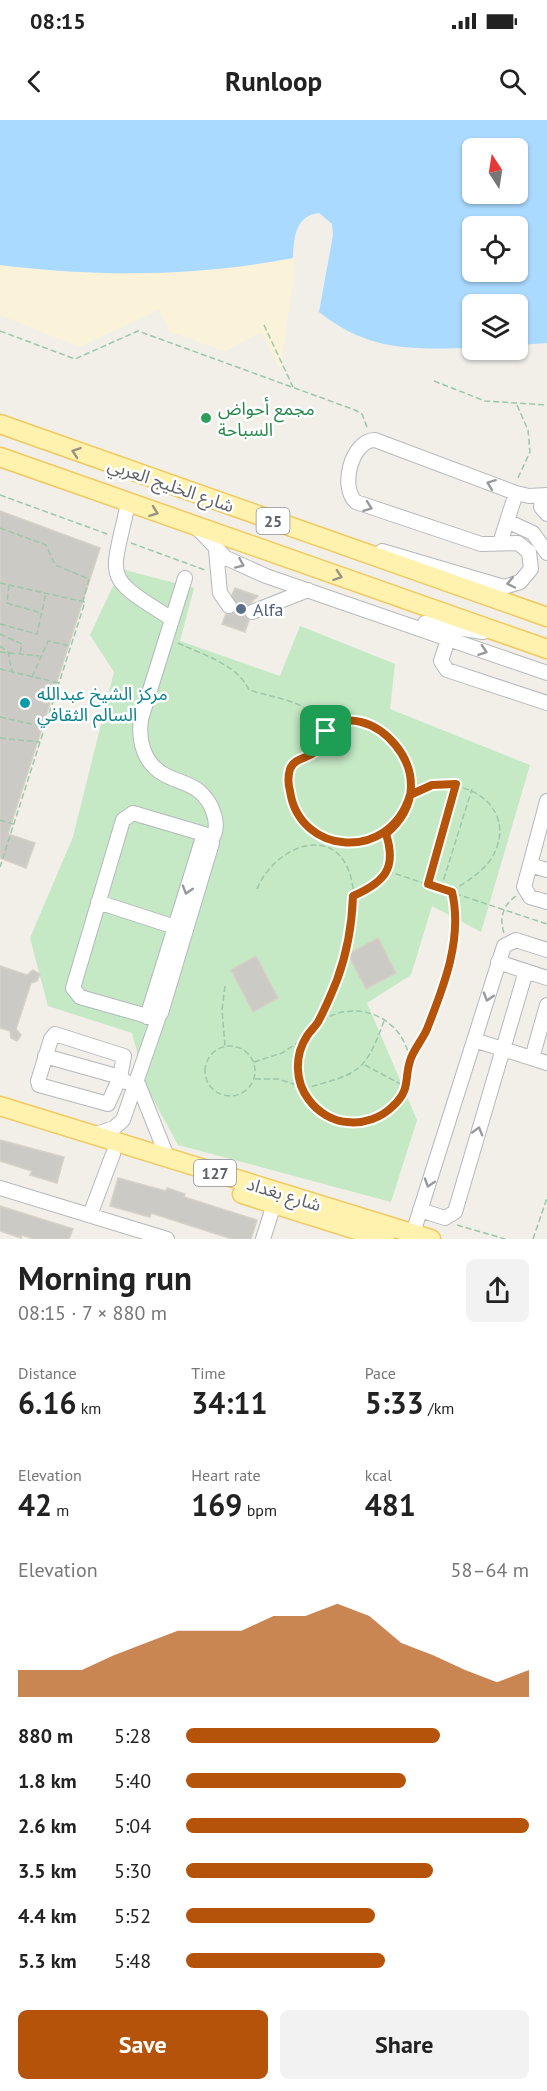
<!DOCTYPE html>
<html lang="en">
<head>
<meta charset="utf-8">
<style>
	body { margin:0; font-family:"PT Sans","Noto Sans Arabic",sans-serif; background:#f2f2f2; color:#222; height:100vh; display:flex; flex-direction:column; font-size:22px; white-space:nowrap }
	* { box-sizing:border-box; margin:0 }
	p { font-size:20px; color:#767676 }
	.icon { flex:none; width:33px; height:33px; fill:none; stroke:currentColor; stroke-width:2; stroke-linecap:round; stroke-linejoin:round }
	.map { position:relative; height:1119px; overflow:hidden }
	.details { display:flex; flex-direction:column; background:#fff; flex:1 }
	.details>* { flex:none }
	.needle { width:39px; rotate:348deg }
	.fabs { position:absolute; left:462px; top:18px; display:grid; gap:12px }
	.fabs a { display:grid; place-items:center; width:66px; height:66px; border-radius:9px; background:#fff; box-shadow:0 2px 4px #0004; font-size:30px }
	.pin { position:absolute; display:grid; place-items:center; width:51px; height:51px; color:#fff; margin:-26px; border-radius:12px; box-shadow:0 3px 9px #0006 }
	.round { display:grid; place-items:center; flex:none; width:63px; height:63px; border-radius:9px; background:#f2f2f2 }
	.summary { display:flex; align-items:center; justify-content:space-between; height:102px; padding:0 18px }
	h1 { font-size:33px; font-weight:600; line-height:45px }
	.figures { display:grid; grid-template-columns:repeat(3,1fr); gap:9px; height:102px; padding:6px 18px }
	.figures div { display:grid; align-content:center }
	.figures b { font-size:30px; font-weight:600 }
	.figures small { font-size:16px; font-weight:400 }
	.figures p { font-size:16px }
	.chart { height:168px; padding:12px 18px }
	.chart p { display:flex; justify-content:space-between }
	.chart svg { width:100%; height:108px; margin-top:6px; fill:#b45309; opacity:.7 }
	.cta { display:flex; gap:12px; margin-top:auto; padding:12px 18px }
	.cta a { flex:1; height:69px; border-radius:9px; background:#b45309; color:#fff; font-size:24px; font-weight:600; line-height:69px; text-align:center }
	.cta a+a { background:#f2f2f2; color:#222 }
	ul { padding:0 18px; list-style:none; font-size:20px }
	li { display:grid; grid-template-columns:96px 72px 1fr; align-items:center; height:45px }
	li i { height:15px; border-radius:8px; background:#b45309 }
	.status { display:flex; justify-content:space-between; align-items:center; height:42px; padding:0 30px; background:#fff; direction:ltr }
	.status svg { height:16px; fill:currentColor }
	header { display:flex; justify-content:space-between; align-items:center; height:78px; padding:0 18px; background:#fff; font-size:27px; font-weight:600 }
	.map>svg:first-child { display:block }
</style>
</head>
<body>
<div class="status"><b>08:15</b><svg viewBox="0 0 49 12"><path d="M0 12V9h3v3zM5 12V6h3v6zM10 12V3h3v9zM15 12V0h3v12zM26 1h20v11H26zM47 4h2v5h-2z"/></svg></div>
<header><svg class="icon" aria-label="back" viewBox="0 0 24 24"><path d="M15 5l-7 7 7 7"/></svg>Runloop<svg class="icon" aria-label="search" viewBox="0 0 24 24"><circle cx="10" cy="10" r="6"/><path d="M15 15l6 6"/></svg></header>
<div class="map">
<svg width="547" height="1119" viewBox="0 0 547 1119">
	<rect width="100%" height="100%" fill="#f1efe8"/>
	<!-- green -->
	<path fill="#c5e8c5" d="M121,449L194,468L180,521L280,556L300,506L395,544L390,589L530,645L481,812L432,786L411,855L367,883L417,1000L391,1082L178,1025L146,966L132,913L48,886L30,818L73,717L114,552L90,515Z"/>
	<!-- sand -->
	<path fill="#fbf3d9" d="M293,138L294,156L280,251L261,212L225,231L170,212L159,190L79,227L0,195V145C98,157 196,157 293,138Z"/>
	<!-- water -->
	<path fill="#aadaff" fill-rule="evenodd" d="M0,0H547V223L518,225V184H472V228C410,229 370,232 319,192L333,115L332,104L319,93C295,96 294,117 293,138C196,157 98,157 0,145ZM472,28H518V74H472ZM472,106H518V152H472Z"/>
	<!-- building -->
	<path fill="#cccac5" stroke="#d6d1c6" stroke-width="1.5" d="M0,391L100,428L8,714L35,723L26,748L0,738Z
		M235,468L258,476L243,490L244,496L249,500L245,512L222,504L226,494H234L237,489L232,475Z
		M378,818L396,853L366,869L348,834Z
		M256,836L278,878L253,892L231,850Z
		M0,846L27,855L33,850L40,854L37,861L31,863L16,909L21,915L17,921L11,918L10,911L0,908Z
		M0,1020L64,1037L57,1063L30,1055L32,1051L0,1041Z
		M118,1058L166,1071L167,1068L185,1074L184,1077L257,1100L251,1119H232L151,1093L150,1097L110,1086Z
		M0,1086L73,1109L69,1119H33L22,1115L21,1118L0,1111Z"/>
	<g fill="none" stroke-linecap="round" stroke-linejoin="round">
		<!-- minor-tunnel -->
		<path stroke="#ccccc8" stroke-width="14" stroke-dasharray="14 7" stroke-linecap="butt" d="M229,486L252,492"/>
		<defs>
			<path id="minor" d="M547,376L542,380L541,387L547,394
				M128,383C112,461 100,454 172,499
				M507,401L533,413L547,433
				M196,407L226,438L266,456L547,553
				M500,423L516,373
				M216,430L220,473L229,486
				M382,431L504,467L520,462L531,449L529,432L518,423L481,424L356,382C339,367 352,320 375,320L516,373L529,376L547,375
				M185,458L141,599C138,621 144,644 165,655C176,661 189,663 199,671C212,682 222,705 211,720
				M252,492L308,470
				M425,503L483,512
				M448,519L441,541L447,550L547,583
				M547,681L524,767L530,777L547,782
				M133,693L204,714L212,723L161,893L154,898L80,877L73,868L123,700Z
				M530,745L547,750
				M98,782L175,807
				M498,842L547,858
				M147,897L204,714
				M55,914L124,936L120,957L108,984L39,965L38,961L51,919Z
				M474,920L547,943
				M45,936L120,957L126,962
				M532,938L547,885
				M137,961L168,1039
				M93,1015L114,1008L123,1000L159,896
				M0,1068L167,1119
				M420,1090L445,1098L455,1092L526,851
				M90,1095L113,1034
				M413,1113L504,826L516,820L547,830
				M263,1119L274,1084"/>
			<path id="major" d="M0,304L547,497
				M0,337L547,529
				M0,986L431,1119
				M242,1074L385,1119"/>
		</defs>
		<!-- minor casing -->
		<use href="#minor" stroke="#b5b8bc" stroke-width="16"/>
		<!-- major casing -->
		<use href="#major" stroke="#f2c960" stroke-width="21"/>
		<!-- path -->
		<path stroke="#9cc7a9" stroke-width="1.5" stroke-dasharray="6 3" stroke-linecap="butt" d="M264,205L293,267
			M0,211L75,239L138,211L355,290L362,294L368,310
			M434,261L485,281L547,285
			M517,285L528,310L530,332L517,360
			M0,375L110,415
			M0,408L46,425L55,445L89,459L83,481
			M131,423L205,450
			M0,463L85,482L0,747
			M9,465L7,483L41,493
			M0,504L37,514L46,473
			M0,514L22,524L20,533
			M178,523C203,535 237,544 249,570C274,578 316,582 326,610
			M0,526L8,532L12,551
			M0,532L39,536
			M0,549L59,563
			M32,557L48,521L70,526
			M0,597L44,607
			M346,602C370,603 392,613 403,634C448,716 312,759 291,681C289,671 287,659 290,649C295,637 308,639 316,631C323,624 322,614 329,607Z
			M0,618L40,622
			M0,700L13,704
			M387,751L547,804
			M428,763L456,664
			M441,768L472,669
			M257,769C275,725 337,702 351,758C363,802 337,864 317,903
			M354,775C384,762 397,749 386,715
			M504,813C499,798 503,785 516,776
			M225,866L222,890L225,926
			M298 947a56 56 0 1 1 112 0a56 56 0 1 1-112 0Z
			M205 951a25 25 0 1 1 50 0a25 25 0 1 1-50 0Z
			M410,941C427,913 455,842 457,809C457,796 455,784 451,772C465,762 482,753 491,739C524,686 457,646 411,675
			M254,942L282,933L305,918
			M365,945L406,967
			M255,959H278L300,966
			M303,969C357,953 364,956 384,901
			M457,1105L505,1119
			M533,1119L547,1078"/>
		<!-- minor -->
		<use href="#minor" stroke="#fff" stroke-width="14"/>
		<!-- major -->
		<use href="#major" stroke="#fff2af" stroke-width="18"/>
	</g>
	<!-- one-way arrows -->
	<defs><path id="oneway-chevron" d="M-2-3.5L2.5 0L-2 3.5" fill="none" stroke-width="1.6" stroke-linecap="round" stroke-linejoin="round" transform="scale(1.5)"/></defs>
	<g stroke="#979581">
		<use href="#oneway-chevron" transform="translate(76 332) rotate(-161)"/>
		<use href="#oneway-chevron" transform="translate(154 392) rotate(20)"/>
		<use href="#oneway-chevron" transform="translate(338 456) rotate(19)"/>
	</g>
	<g stroke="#979a9d">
		<use href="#oneway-chevron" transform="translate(491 364) rotate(-159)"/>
		<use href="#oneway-chevron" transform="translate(368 387) rotate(20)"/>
		<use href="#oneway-chevron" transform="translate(240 444) rotate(24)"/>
		<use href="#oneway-chevron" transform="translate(511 463) rotate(168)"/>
		<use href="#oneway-chevron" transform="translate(483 531) rotate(19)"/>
		<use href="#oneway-chevron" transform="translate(187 770) rotate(107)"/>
		<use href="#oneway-chevron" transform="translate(488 877) rotate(107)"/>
		<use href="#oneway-chevron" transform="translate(478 1011) rotate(-74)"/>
		<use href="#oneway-chevron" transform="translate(429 1063) rotate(108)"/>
	</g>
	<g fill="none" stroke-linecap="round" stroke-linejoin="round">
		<defs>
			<path id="route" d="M326,611C363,571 455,655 386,714C397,748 385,762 353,776C352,805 347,833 337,860C331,875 325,889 318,902C315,907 310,911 307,916C294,936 295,962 309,980C318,992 332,1001 347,1002C364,1004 381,998 393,986C411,969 404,960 410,941C413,930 423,919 427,909C444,866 463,818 452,772L428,764L456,664L432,665L410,675C390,743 299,735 290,671C288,664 288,656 290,649C295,637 308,639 316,631C322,625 322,617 326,611"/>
		</defs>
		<!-- route casing -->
		<use href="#route" stroke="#fff" stroke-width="12"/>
		<!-- route -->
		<use href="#route" stroke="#b45309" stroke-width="8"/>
	</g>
	<!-- markers -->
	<circle fill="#2e9e5b" stroke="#fff" stroke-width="2" cx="206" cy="298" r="6"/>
	<circle fill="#5c6f8a" stroke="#fff" stroke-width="2" cx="241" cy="489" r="6"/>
	<circle fill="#0f9aa8" stroke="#fff" stroke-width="2" cx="25" cy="583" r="6"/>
	<g text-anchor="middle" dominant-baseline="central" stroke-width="5" stroke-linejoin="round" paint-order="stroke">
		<!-- shield labels -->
		<g fill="#fff" stroke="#8f9295" stroke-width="1.5">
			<rect x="256.5" y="388" width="33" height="26" rx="4.5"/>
			<rect x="194" y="1040" width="42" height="26" rx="4.5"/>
		</g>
		<g font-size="16" font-weight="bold" fill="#5f6368">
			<text x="273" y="401">25</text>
			<text x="215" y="1053">127</text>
		</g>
		<!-- leisure labels -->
		<g font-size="18" fill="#27864d" stroke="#fff" text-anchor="start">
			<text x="218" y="288">مجمع أحواض<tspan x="218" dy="21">السباحة</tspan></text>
		</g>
		<!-- street labels -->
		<g font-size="18" fill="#5f6368" stroke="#fff">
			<text transform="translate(171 365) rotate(19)">شارع الخليج العربي</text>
			<text transform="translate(284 1074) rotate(17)">شارع بغداد</text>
		</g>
		<!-- service labels -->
		<g font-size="18" fill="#4e5e75" stroke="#fff" text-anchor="start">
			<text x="253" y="489">Alfa</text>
		</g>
		<!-- culture labels -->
		<g font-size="18" fill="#0d838f" stroke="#fff" text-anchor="start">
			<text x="37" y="573">مركز الشيخ عبدالله<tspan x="37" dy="21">السالم الثقافي</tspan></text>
		</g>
	</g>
</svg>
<div class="fabs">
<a><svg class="needle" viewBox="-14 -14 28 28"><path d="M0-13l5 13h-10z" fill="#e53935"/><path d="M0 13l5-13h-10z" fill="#767676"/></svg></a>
<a><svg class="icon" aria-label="locate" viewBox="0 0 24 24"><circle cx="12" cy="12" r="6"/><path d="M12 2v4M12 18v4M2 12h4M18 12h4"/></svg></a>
<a><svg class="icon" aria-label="layers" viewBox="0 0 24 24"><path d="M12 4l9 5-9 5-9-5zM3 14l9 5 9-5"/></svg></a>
</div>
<div class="pin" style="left:326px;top:611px;background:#1e9e55"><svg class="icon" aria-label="arrive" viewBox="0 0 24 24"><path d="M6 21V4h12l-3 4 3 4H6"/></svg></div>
</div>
<section class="details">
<div class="summary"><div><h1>Morning run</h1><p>08:15 · 7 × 880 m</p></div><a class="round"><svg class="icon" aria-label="share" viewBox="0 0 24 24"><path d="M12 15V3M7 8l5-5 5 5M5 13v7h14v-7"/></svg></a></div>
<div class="figures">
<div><p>Distance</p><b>6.16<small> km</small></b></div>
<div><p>Time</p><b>34:11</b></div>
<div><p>Pace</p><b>5:33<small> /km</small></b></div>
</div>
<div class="figures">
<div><p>Elevation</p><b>42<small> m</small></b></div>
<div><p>Heart rate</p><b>169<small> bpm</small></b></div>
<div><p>kcal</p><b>481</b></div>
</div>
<div class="chart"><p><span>Elevation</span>58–64 m</p>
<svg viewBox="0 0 160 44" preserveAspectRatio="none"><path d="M0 44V33L10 33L20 33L30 27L40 22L50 17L60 17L70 17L80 11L90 11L100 6L110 11L120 22L130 27L140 33L150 38L160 33V44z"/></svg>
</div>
<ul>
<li><b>880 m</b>5:28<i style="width:74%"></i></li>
<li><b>1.8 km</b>5:40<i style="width:64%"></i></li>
<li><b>2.6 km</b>5:04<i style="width:100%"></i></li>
<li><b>3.5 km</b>5:30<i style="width:72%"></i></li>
<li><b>4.4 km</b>5:52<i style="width:55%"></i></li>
<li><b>5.3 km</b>5:48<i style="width:58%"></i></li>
</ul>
<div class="cta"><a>Save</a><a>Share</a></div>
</section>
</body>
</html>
